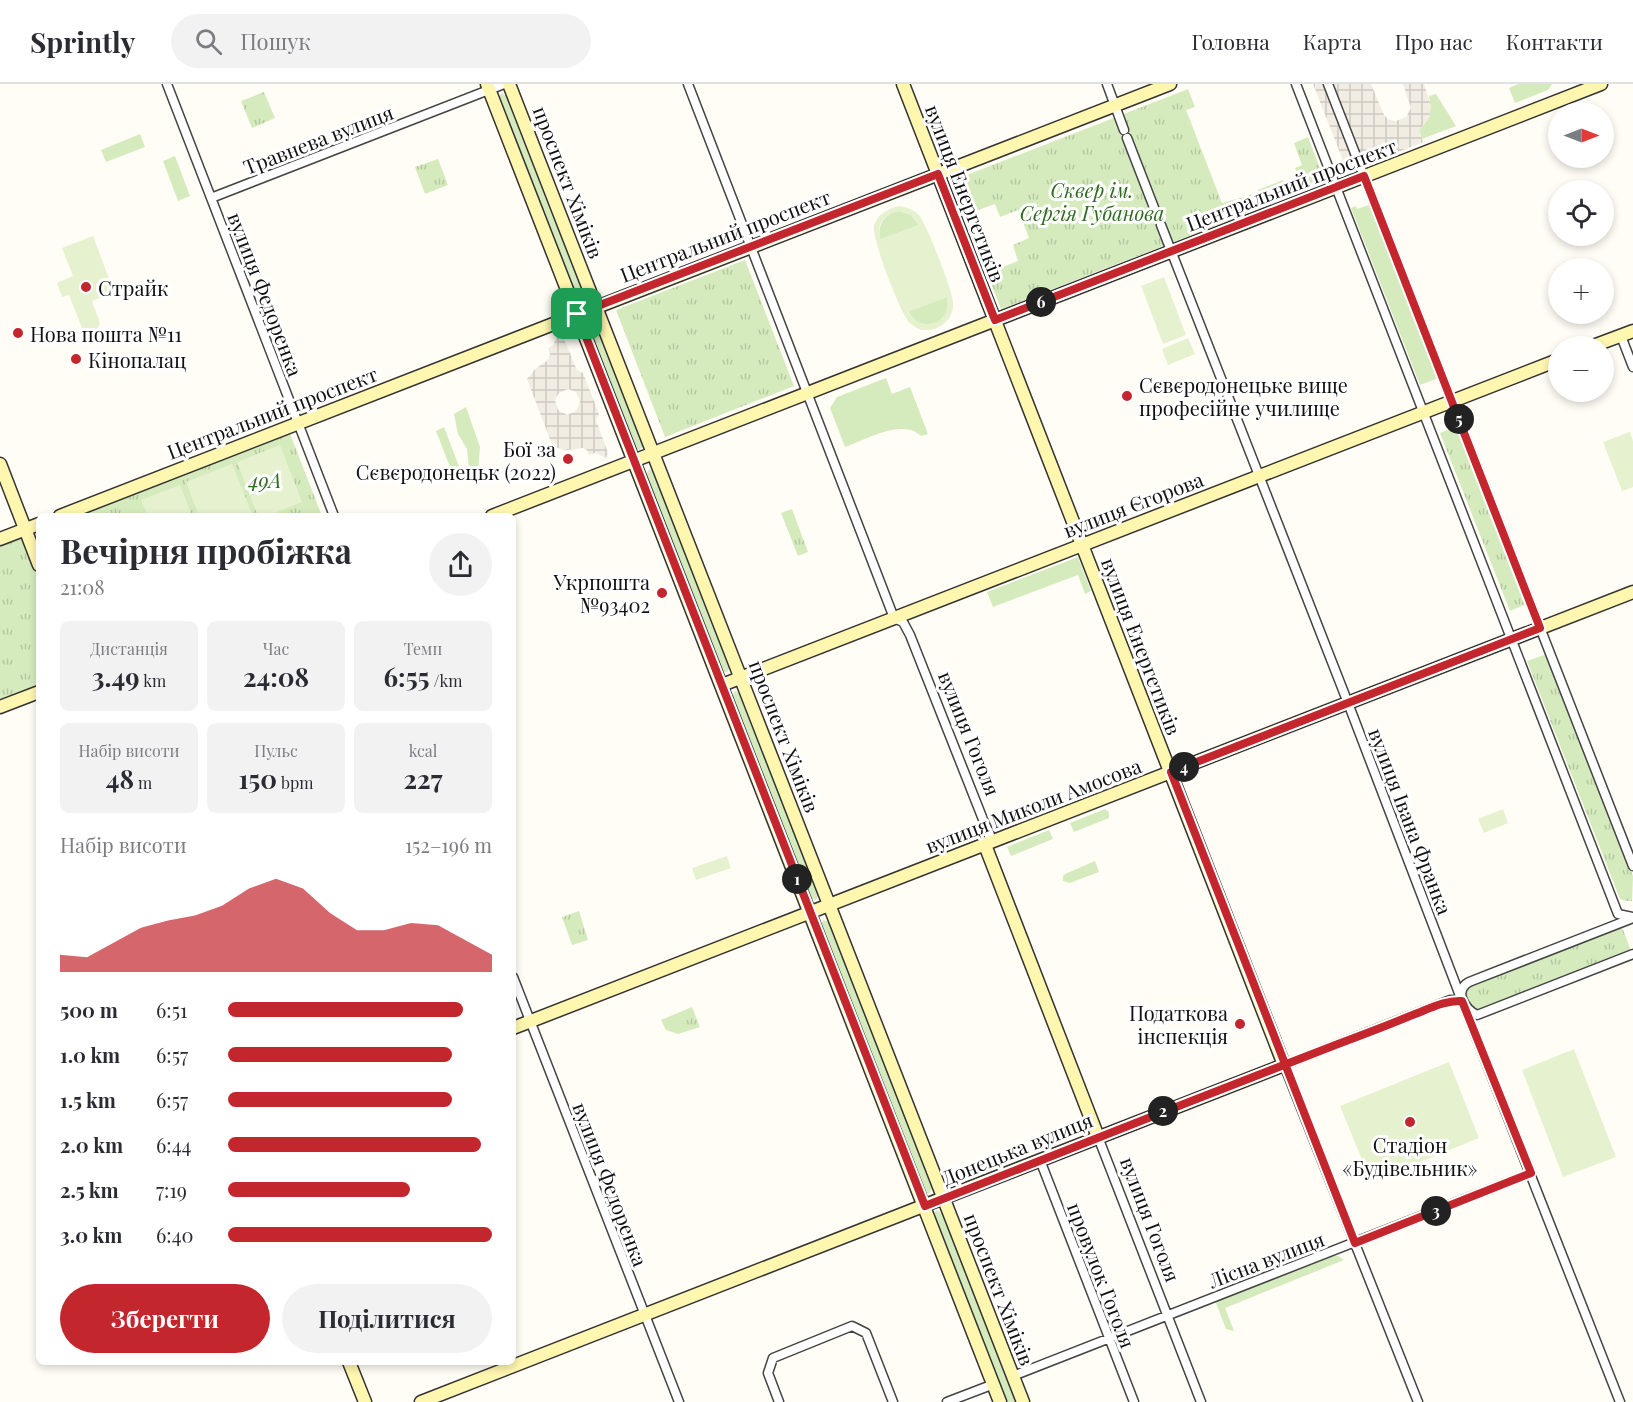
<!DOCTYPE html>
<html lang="uk">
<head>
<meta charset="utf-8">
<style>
	body { margin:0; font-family:"Playfair Display",serif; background:#f2f2f3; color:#2b2b33; height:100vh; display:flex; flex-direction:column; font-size:22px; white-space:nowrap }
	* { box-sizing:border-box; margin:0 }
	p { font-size:20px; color:#7c7c81 }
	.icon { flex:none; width:33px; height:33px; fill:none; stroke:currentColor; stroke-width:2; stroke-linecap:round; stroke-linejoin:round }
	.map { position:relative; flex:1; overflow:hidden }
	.sheet { position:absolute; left:36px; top:429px; width:480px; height:852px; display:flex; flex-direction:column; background:#fff; border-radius:9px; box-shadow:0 3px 9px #0003 }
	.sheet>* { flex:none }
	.needle { width:39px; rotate:90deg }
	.fabs { position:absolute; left:1548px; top:18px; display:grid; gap:12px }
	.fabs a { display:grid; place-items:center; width:66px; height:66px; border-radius:50%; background:#fff; box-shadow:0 3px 9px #0003; font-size:30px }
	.pin { position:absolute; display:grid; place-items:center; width:51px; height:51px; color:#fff; margin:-26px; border-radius:12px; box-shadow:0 3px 9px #0006 }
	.km { position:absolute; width:30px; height:30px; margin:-15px; border-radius:50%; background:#222; color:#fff; font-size:16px; line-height:30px; text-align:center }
	.round { display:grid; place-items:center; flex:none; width:63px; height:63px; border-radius:32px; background:#f2f2f3 }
	.summary { display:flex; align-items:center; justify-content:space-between; height:102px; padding:0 24px }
	h1 { font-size:33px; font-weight:700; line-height:45px }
	.figures { display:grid; grid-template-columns:repeat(3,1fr); gap:9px; height:102px; padding:6px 24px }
	.figures div { display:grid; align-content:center; border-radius:9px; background:#f2f2f3; text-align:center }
	.figures b { font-size:26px; font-weight:700 }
	.figures small { font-size:16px; font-weight:400 }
	.figures p { font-size:16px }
	.chart { height:168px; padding:12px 24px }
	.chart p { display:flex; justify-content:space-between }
	.chart svg { width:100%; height:108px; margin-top:6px; fill:#c4262e; opacity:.7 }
	.primary-button { display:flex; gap:12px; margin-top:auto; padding:12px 24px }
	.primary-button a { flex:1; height:69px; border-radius:36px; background:#c4262e; color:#fff; font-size:24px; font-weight:700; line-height:69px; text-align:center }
	.primary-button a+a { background:#f2f2f3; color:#2b2b33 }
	ul { padding:0 24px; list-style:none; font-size:20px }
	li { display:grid; grid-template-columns:96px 72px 1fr; align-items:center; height:45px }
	li i { height:15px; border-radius:8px; background:#c4262e }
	header { display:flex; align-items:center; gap:36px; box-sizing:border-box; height:84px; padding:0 30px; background:#fff; border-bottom:2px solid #e1e1e2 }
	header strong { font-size:28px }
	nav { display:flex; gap:33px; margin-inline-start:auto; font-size:21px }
	.search { width:420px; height:54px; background:#f2f2f3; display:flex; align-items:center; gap:15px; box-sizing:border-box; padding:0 21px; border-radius:33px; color:#7c7c81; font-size:22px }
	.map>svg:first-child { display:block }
</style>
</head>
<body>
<header>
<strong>Sprintly</strong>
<div class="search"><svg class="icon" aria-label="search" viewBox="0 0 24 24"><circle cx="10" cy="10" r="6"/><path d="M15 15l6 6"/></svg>Пошук</div>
<nav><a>Головна</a><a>Карта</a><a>Про нас</a><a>Контакти</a></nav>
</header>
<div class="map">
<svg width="1633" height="1318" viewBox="0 0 1633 1318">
	<defs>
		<pattern id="park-tufts" width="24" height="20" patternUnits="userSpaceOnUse" patternTransform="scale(1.5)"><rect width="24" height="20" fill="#d5ebbd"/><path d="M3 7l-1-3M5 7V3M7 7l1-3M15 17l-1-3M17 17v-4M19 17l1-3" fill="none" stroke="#b6c8a1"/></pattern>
		<pattern id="plaza-grid" width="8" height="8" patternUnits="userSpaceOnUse" patternTransform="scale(1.5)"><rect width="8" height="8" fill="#f1ede2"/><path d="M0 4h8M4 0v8" fill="none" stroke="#cecac1"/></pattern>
	</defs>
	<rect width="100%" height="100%" fill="#fffdf5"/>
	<!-- grass -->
	<path fill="#d5ebbd" d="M1518,0H1552L1548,6L1515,19L1509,4Z
		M501,9L507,12L585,211L582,216L576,215L499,15Z
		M1436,10L1456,42L1422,55L1419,46C1430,35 1432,27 1429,12Z
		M140,50L145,63L106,78L101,66Z
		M175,72L190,112L178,117L163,77Z
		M1372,116L1441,293L1420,301L1351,124L1356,122L1357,125L1369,121L1368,117Z
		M899,127L911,131L919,141L880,156C877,141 884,130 899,127Z
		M947,213C953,241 921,252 908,227Z
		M595,236L644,362L639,366L635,365L587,239Z
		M886,294L892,310L910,303L928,350L921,352C902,334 866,356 845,363L830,324L837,313Z
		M466,323L480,363L478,386L475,388L469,384L467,365L458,350L454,330Z
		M444,343L463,393L461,399L455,396L436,347Z
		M649,385L654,388L730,583L727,588L721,587L646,391Z
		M1078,473L1091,507L1085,510L1078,491L993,523L987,508Z
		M735,607L741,610L819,810L816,816L810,814L732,613Z
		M1105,725L1109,728V734L1074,748L1070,739Z
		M1049,746L1053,755L1011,772L1007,763Z
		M1095,777L1099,788L1070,799L1063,797V792L1065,790Z
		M823,836L829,838L932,1104L929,1110L923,1108L821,842Z
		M936,1126L942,1129L1017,1318H1007L934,1132Z
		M1331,1172H1338L1344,1176L1225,1224L1234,1247L1226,1245L1216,1219L1218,1216Z"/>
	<!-- park -->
	<path fill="url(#park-tufts)" d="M1188,5L1195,23L1186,26L1222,119L1251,111L1255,112L1261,124L1001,225L987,189L1018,177L1013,161L1029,154L1018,126L1000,133L995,120L967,130L954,96Z
		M264,8L275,34L252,44L241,17Z
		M1308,53L1324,95L1302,103L1295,84L1302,81L1294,59Z
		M438,75L448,101L425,110L415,83Z
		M1283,96L1289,111L1264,120L1258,106Z
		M745,176L794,302L665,353L616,226Z
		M1460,341L1530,519L1510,527L1440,349Z
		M289,347L322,432H72Z
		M792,425L808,468L798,472L781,429Z
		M22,453L39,496V602L0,617V461Z
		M1547,570L1633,792L1632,817H1626L1620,815L1527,577Z
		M579,827L588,856L572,861L562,833Z
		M1622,843L1631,867L1480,925H1475L1466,917L1467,907L1471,902Z
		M692,923L700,943L678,950L666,946L661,936Z"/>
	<!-- pitch -->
	<path fill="#e6f2cf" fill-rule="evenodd" d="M898,122C906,123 913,125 919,131C927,141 951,203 953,217C956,240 927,256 910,239C900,230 871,153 874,141C878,130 888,125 898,122ZM899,127L911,131L919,141L880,155C876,141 884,130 899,127ZM947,213C953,239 921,251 908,228Z
		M93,152L114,208L92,217L100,239L97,246L90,249L82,244L69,211L62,213L57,199L73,192L62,164Z
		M1164,193L1186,251L1163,260L1141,202Z
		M1188,254L1195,270L1168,281L1162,265Z
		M1630,348L1633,357V403L1622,407L1603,358Z
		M280,361L302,418L267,432H258L237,378Z
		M232,380L253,432H199L186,398Z
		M180,401L192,432H148L141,416Z
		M1503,725L1508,739L1484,749L1478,735Z
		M727,772L731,784L696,796L692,784Z
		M1574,965L1616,1073L1563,1093L1522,986Z
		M1449,978L1479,1054L1371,1098L1340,1022Z"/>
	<!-- plaza -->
	<path fill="url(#plaza-grid)" fill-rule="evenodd" d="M1313,0H1371L1384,31L1389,36L1396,37L1406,33L1411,24L1403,0H1424L1431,22L1429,34L1419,46L1423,58L1348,89Z
		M557,252L564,255L577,286L583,289L599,330L596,336L608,369L606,374L595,369L589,371L587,366L583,364L567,366L553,363L527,295L535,285L548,276L550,270L548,264L553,261ZM568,305L576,308L580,318L576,327L567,331L558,326L555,316L559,309Z"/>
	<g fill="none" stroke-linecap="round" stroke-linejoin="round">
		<defs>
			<path id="street" d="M167,0L334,432
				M688,0L894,534L903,538L910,551L984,738L990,751L985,761
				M1107,0L1124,46
				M1296,0L1618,830L1633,833
				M1328,0L1633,782
				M1127,54L1158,134
				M211,114L504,0
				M1161,141L1348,619L1462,917L1620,1318
				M1621,252L1633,283
				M1633,834L1469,898C1453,907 1465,925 1477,931L1633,870
				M513,893L679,1318
				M1098,1053L1201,1318
				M1040,1076L1134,1318
				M1013,1292L1531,1089
				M779,1318L768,1289L773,1274L852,1242L866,1249L893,1318
				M947,1318L994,1300
				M1418,1318L1284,981L1450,916L1462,917"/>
			<path id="secondary" d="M487,0L1000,1318
				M509,0L1023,1318
				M1593,262L1633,247
				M0,380L39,481
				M60,432L1170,0
				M492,432L1601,0
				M0,455L39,440
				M722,601L1558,276
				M0,623L39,608
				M985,761L1098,1053
				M513,944L1633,508
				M349,1278L365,1318
				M421,1318L1284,981L903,0"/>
		</defs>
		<!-- street casing -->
		<use href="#street" stroke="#444" stroke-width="11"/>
		<!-- secondary casing -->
		<use href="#secondary" stroke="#333" stroke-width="15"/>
		<!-- street -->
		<use href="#street" stroke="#fff" stroke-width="8"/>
		<!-- secondary -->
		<use href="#secondary" stroke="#fff6b0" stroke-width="12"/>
	</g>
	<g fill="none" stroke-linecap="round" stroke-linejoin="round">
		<defs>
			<path id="route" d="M577,230L925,1122C1062,1068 1200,1013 1338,960C1362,951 1386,942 1410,932C1427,926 1444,916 1462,917L1531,1089L1355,1159L1171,688L1540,544L1364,92L995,236L938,90L577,230"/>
		</defs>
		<!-- route casing -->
		<use href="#route" stroke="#fff" stroke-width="12"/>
		<!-- route -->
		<use href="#route" stroke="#c4262e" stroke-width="8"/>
	</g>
	<!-- markers -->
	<g fill="#c4262e" stroke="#fff" stroke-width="2">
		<circle cx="86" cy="203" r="6"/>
		<circle cx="18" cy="249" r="6"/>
		<circle cx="76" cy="275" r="6"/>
		<circle cx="1127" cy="312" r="6"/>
		<circle cx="568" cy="375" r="6"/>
		<circle cx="662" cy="509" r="6"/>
		<circle cx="1240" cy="940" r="6"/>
		<circle cx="1410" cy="1038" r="6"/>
	</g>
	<g text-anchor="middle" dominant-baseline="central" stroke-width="6" stroke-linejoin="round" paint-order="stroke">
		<!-- street labels -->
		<g font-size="20" fill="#111" stroke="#fff">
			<text transform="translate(318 55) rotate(-21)">Травнева вулиця</text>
			<text transform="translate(569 98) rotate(69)">проспект Хіміків</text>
			<text transform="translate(1291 100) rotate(-21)">Центральний проспект</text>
			<text transform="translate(966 109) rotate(69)">вулиця Енергетиків</text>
			<text transform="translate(725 151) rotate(-21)">Центральний проспект</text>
			<text transform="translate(266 210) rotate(69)">вулиця Федоренка</text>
			<text transform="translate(272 328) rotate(-21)">Центральний проспект</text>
			<text transform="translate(1133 420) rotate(-21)">вулиця Єгорова</text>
			<text transform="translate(1142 562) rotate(69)">вулиця Енергетиків</text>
			<text transform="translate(970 649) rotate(68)">вулиця Гоголя</text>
			<text transform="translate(785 652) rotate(69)">проспект Хіміків</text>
			<text transform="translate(1033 721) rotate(-21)">вулиця Миколи Амосова</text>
			<text transform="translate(1411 737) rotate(69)">вулиця Івана Франка</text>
			<text transform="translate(1017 1064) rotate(-22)">Донецька вулиця</text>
			<text transform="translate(611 1100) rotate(69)">вулиця Федоренка</text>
			<text transform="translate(1151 1135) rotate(69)">вулиця Гоголя</text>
			<text transform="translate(1266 1175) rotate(-21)">Лісна вулиця</text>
			<text transform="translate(1102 1191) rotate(69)">провулок Гоголя</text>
			<text transform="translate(1000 1205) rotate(69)">проспект Хіміків</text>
		</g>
		<!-- park labels -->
		<g font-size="20" font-style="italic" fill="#2f6b1f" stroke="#fff">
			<text x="1092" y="105">Сквер ім.<tspan x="1092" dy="23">Сергія Губанова</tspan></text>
			<text x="265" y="395">49А</text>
		</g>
		<!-- poi labels -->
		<g font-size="20" fill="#111" stroke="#fff" text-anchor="start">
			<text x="98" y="203">Страйк</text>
			<text x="30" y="249">Нова пошта №11</text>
			<text x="88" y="275">Кінопалац</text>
			<text x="1139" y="300">Сєвєродонецьке вище<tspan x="1139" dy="23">професійне училище</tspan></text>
			<text x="556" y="364" text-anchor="end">Бої за<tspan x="556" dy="23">Сєвєродонецьк (2022)</tspan></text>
			<text x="650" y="497" text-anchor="end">Укрпошта<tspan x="650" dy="23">№93402</tspan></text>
			<text x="1228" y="928" text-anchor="end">Податкова<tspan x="1228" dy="23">інспекція</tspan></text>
			<text x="1410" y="1060" text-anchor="middle">Стадіон<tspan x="1410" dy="23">«Будівельник»</tspan></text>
		</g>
	</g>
</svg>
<div class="fabs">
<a><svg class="needle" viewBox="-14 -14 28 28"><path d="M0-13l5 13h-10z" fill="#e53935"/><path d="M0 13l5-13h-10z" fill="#7c7c81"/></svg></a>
<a><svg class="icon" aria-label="locate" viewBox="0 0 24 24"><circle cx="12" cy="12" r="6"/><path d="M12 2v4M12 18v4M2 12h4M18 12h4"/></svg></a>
<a>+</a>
<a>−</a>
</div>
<div class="pin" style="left:577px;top:230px;background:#1e9e55"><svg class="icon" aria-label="arrive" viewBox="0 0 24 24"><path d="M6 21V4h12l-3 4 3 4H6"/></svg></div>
<b class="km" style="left:797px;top:795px">1</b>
<b class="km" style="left:1163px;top:1027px">2</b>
<b class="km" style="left:1436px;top:1127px">3</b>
<b class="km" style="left:1184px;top:683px">4</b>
<b class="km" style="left:1459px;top:335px">5</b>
<b class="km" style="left:1041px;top:218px">6</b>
<section class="sheet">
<div class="summary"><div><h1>Вечірня пробіжка</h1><p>21:08</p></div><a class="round"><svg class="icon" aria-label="share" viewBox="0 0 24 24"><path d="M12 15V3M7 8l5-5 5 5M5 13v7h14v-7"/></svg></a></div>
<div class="figures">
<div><p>Дистанція</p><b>3.49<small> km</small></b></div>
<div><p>Час</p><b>24:08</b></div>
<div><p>Темп</p><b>6:55<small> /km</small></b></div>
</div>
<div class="figures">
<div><p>Набір висоти</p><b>48<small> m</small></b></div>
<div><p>Пульс</p><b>150<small> bpm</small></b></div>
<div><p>kcal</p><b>227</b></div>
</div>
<div class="chart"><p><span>Набір висоти</span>152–196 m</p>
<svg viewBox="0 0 160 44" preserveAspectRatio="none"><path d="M0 44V37L10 38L20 32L30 26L40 23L50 21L60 17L70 10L80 6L90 10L100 20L110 27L120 27L130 24L140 25L150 31L160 37V44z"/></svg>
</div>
<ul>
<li><b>500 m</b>6:51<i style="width:89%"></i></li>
<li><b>1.0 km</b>6:57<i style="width:85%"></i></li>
<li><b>1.5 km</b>6:57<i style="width:85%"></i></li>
<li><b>2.0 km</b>6:44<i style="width:96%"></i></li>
<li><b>2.5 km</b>7:19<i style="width:69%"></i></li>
<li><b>3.0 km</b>6:40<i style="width:100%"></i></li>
</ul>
<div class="primary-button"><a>Зберегти</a><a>Поділитися</a></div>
</section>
</div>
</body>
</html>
